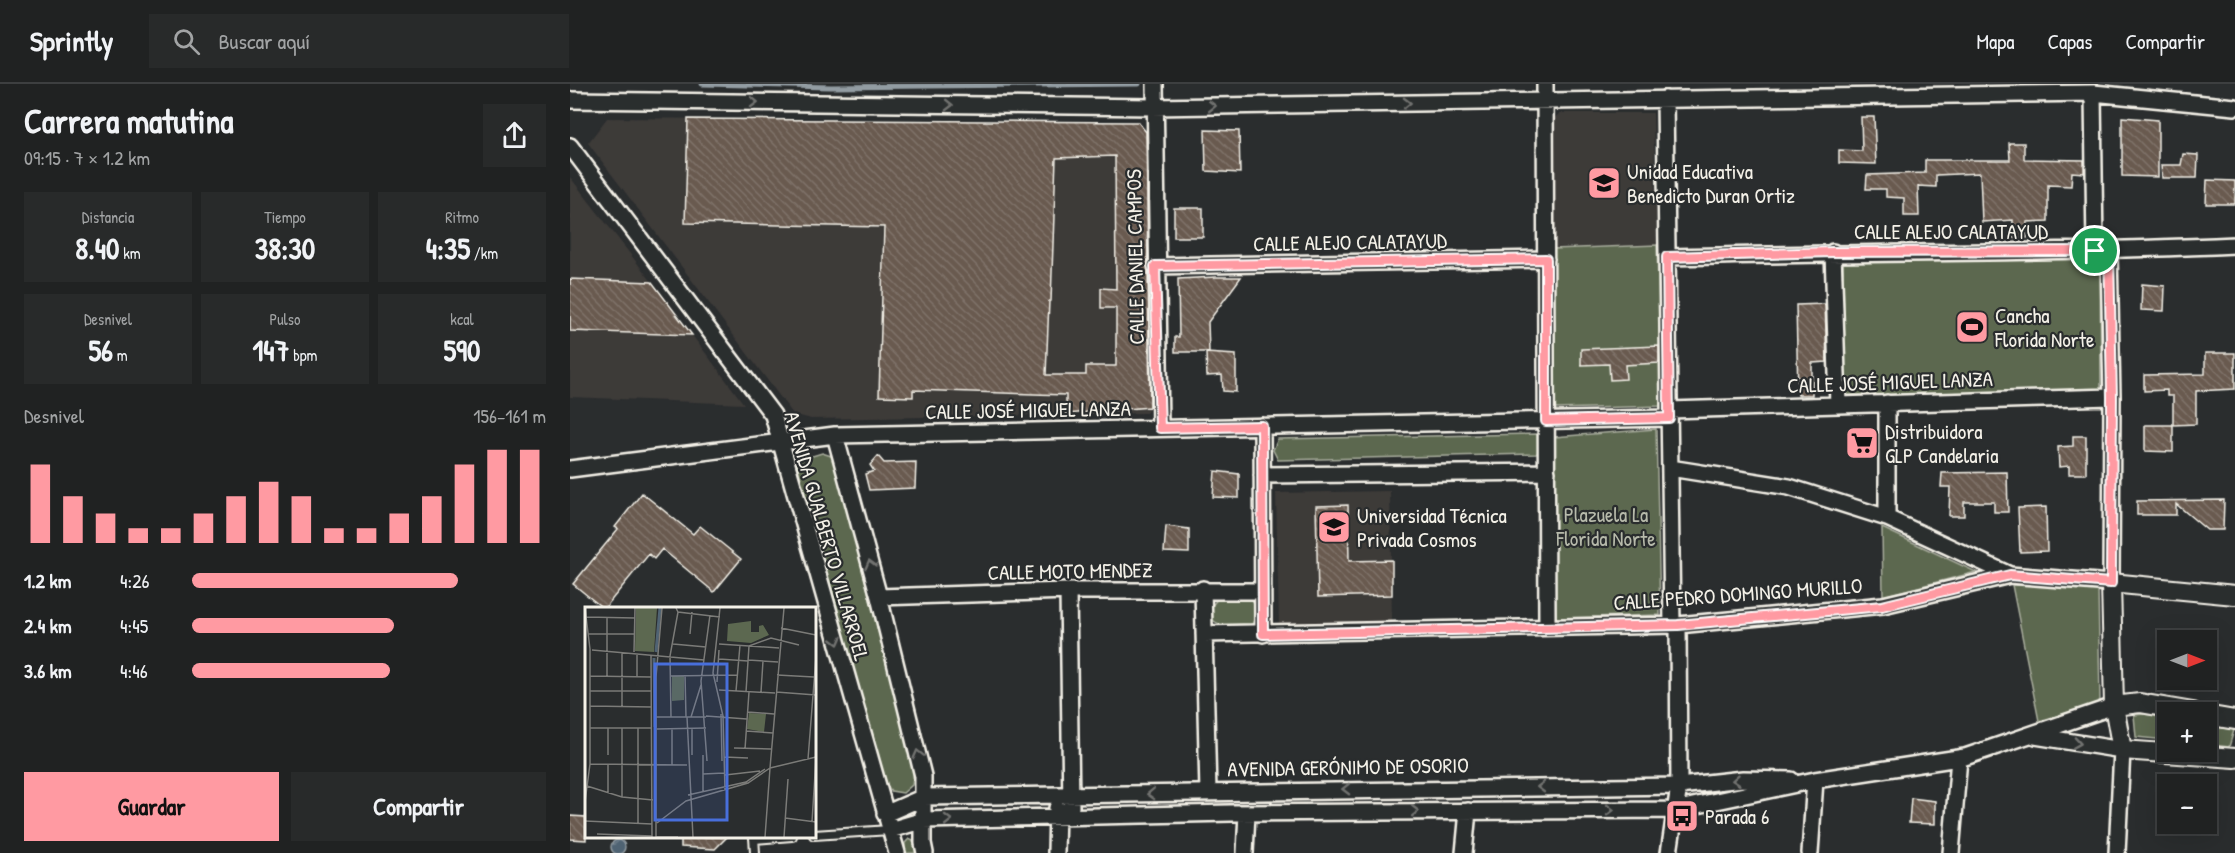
<!DOCTYPE html>
<html lang="es">
<head>
<meta charset="utf-8">
<style>
	body { margin:0; font-family:"Patrick Hand",sans-serif; background:#282a2a; color:#f1f3f6; height:100vh; display:flex; flex-direction:column; font-size:22px; white-space:nowrap }
	* { box-sizing:border-box; margin:0 }
	p { font-size:20px; color:#a2a4a5 }
	.icon { flex:none; width:33px; height:33px; fill:none; stroke:currentColor; stroke-width:2; stroke-linecap:round; stroke-linejoin:round }
	.map { position:relative; flex:1; overflow:hidden }
	.side { display:flex; flex-direction:column; background:#202222; width:570px }
	.side>* { flex:none }
	.needle { width:39px; rotate:90deg }
	.buttons { position:absolute; left:1587px; top:546px; display:grid; gap:12px }
	.buttons a { display:grid; place-items:center; width:60px; height:60px; border-radius:0px; background:#202222; box-shadow:0 6px 24px #0002,0 0 0 2px #3d3f40; font-size:30px }
	.pin { position:absolute; display:grid; place-items:center; width:51px; height:51px; color:#fff; margin:-26px; border:3px solid #fff; border-radius:50%; box-shadow:0 2px 6px #0007 }
	.round { display:grid; place-items:center; flex:none; width:63px; height:63px; border-radius:0px; background:#282a2a }
	.summary { display:flex; align-items:center; justify-content:space-between; height:102px; padding:0 24px }
	h1 { font-size:33px; font-weight:700; line-height:45px }
	.metrics { display:grid; grid-template-columns:repeat(3,1fr); gap:9px; height:102px; padding:6px 24px }
	.metrics div { display:grid; align-content:center; border-radius:0px; background:#282a2a; text-align:center }
	.metrics b { font-size:30px; font-weight:700 }
	.metrics small { font-size:16px; font-weight:400 }
	.metrics p { font-size:16px }
	.chart { height:168px; padding:12px 24px }
	.chart p { display:flex; justify-content:space-between }
	.chart svg { width:100%; height:108px; margin-top:6px; stroke:#ff9aa2; stroke-width:6 }
	.action { display:flex; gap:12px; margin-top:auto; padding:12px 24px }
	.action a { flex:1; height:69px; border-radius:0px; background:#ff9aa2; color:#111; font-size:24px; font-weight:700; line-height:69px; text-align:center }
	.action a+a { background:#282a2a; color:#f1f3f6 }
	ul { padding:0 24px; list-style:none; font-size:20px }
	li { display:grid; grid-template-columns:96px 72px 1fr; align-items:center; height:45px }
	li i { height:15px; border-radius:8px; background:#ff9aa2 }
	header { display:flex; align-items:center; gap:36px; box-sizing:border-box; height:84px; padding:0 30px; background:#202222; border-bottom:2px solid #3d3f40 }
	header strong { font-size:28px }
	nav { display:flex; gap:33px; margin-inline-start:auto; font-size:21px }
	.search { width:420px; height:54px; background:#282a2a; display:flex; align-items:center; gap:15px; box-sizing:border-box; padding:0 21px; border-radius:0px; color:#a2a4a5; font-size:22px }
	main { display:flex; flex:1; min-height:0 }
	.map>svg:first-child { display:block }
</style>
</head>
<body>
<header>
<strong>Sprintly</strong>
<div class="search"><svg class="icon" aria-label="search" viewBox="0 0 24 24"><circle cx="10" cy="10" r="6"/><path d="M15 15l6 6"/></svg>Buscar aquí</div>
<nav><a>Mapa</a><a>Capas</a><a>Compartir</a></nav>
</header>
<main>
<section class="side">
<div class="summary"><div><h1>Carrera matutina</h1><p>09:15 · 7 × 1.2 km</p></div><a class="round"><svg class="icon" aria-label="share" viewBox="0 0 24 24"><path d="M12 15V3M7 8l5-5 5 5M5 13v7h14v-7"/></svg></a></div>
<div class="metrics">
<div><p>Distancia</p><b>8.40<small> km</small></b></div>
<div><p>Tiempo</p><b>38:30</b></div>
<div><p>Ritmo</p><b>4:35<small> /km</small></b></div>
</div>
<div class="metrics">
<div><p>Desnivel</p><b>56<small> m</small></b></div>
<div><p>Pulso</p><b>147<small> bpm</small></b></div>
<div><p>kcal</p><b>590</b></div>
</div>
<div class="chart"><p><span>Desnivel</span>156–161 m</p>
<svg viewBox="0 0 160 44" preserveAspectRatio="none"><path d="M5 44V12M15 44V25M25 44V32M35 44V38M45 44V38M55 44V32M65 44V25M75 44V19M85 44V25M95 44V38M105 44V38M115 44V32M125 44V25M135 44V12M145 44V6M155 44V6"/></svg>
</div>
<ul>
<li><b>1.2 km</b>4:26<i style="width:75%"></i></li>
<li><b>2.4 km</b>4:45<i style="width:57%"></i></li>
<li><b>3.6 km</b>4:46<i style="width:56%"></i></li>
</ul>
<div class="action"><a>Guardar</a><a>Compartir</a></div>
</section>
<div class="map">
<svg width="1665" height="769" viewBox="0 0 1665 769">
	<defs>
		<pattern id="water-waves" width="16" height="10" patternUnits="userSpaceOnUse" patternTransform="scale(1.5)"><rect width="16" height="10" fill="#506373"/><path d="M0 5q4-4 8 0t8 0" fill="none" stroke="#6a7a87"/></pattern>
		<pattern id="building-back-hatch" width="6" height="6" patternUnits="userSpaceOnUse" patternTransform="scale(1.5)"><rect width="6" height="6" fill="#695a50"/><path d="M-1 5l2 2M0 0l6 6M5-1l2 2" fill="none" stroke="#7f7269"/></pattern>
	</defs>
	<rect width="100%" height="100%" fill="#2a2d2e"/>
	<filter id="ink" filterUnits="userSpaceOnUse"><feTurbulence type="fractalNoise" baseFrequency=".0167" numOctaves="2"/><feDisplacementMap in="SourceGraphic" scale="12" xChannelSelector="R" yChannelSelector="G"/><feConvolveMatrix kernelMatrix="1 2 1 2 8 2 1 2 1" color-interpolation-filters="sRGB"/></filter>
	<g filter="url(#ink)">
		<!-- built -->
		<path fill="#3d3a38" d="M990,29H1083L1087,161L983,164L981,37Z
			M37,34L568,38L576,48L581,323L576,329L241,335L223,330L18,59Z
			M0,93L82,198L174,320L0,313Z
			M820,407L822,540L709,541L706,409Z"/>
		<!-- green -->
		<path fill="#5c6850" stroke="#a8ac9c" stroke-width="1.5" d="M1087,161L1091,322L984,325L983,165Z
			M1530,175L1531,307L1275,311L1273,178Z
			M1086,345L1090,531L985,534L984,353Z
			M967,350L971,355L972,365L966,370L708,376L703,366L708,355Z
			M252,369L261,372L265,378L344,687L342,701L333,709L321,707L313,695L226,377Z
			M1312,444L1406,488L1313,512Z
			M1442,501L1528,504L1530,620L1469,637Z
			M650,512H678C688,521 688,529 682,540C667,547 653,544 641,535L639,525Z
			M1574,630L1597,634V656L1566,653L1564,631Z
			M1637,641L1664,646L1659,663L1637,660Z
			M339,755L345,758L348,769H335V759Z"/>
		<!-- water -->
		<path fill="url(#water-waves)" stroke="#929ca2" stroke-width="1.5" d="M41 763a7 7 0 1 1 14 0a7 7 0 1 1-14 0Z"/>
		<g fill="none" stroke-linecap="round" stroke-linejoin="round">
			<!-- stream -->
			<path stroke="#929ca2" stroke-width="5" d="M132,0L261,3L569,0"/>
		</g>
		<!-- building -->
		<path fill="url(#building-back-hatch)" stroke="#f4f1e8" stroke-width="1.5" fill-rule="evenodd" d="M1291,33H1304L1306,80L1269,79V66L1292,67Z
			M1552,33L1588,36V93L1552,92Z
			M118,35L568,38L576,48L580,323L496,330V311L343,306V313L309,312L314,143L115,139ZM545,72L546,205L531,204V224H546V282H516V291H476L479,217H481L486,74Z
			M635,46L669,47L670,89L636,87Z
			M1439,59H1454V75L1514,76V89L1502,88L1501,102L1478,101V137L1457,138V154H1443V136L1412,138L1410,89L1366,91V103L1348,102L1349,132H1334V114L1316,113V105H1296L1297,91L1355,89V76H1440Z
			M1613,70L1628,71L1627,94H1592L1591,81H1611Z
			M1637,96L1665,97V120H1636Z
			M604,124H633V153H604Z
			M646,193H671L638,238L639,268H605V253H609L608,195Z
			M0,195L82,198L122,251L0,247Z
			M1572,200L1595,202L1594,227L1571,226Z
			M1255,220L1257,278L1242,279V311H1228L1226,221Z
			M1089,262V279L1055,281L1056,295L1040,296L1039,280L1011,281V265Z
			M636,269L666,271V308L653,307L652,291L637,292Z
			M1635,269H1665V305L1626,307V340L1603,341V312H1597V306L1574,307V291L1635,290Z
			M1575,341H1603V368L1575,367Z
			M1503,352H1516V390H1499V382L1489,383L1488,363L1503,362Z
			M308,372L314,379L346,378L345,404L299,406L295,390L304,387L300,381Z
			M645,387L669,390V414L643,413Z
			M1437,388L1438,428H1424V418H1394V432H1379L1380,403H1371L1372,389Z
			M72,409L123,450L130,442L171,475L144,508L92,465L84,475L79,470L34,525L3,500L48,445L45,443Z
			M1654,416L1653,446H1637L1606,420V431H1567V417Z
			M778,421L779,477L822,476V511L748,513L746,422Z
			M1476,423L1477,467L1450,468L1448,424Z
			M596,442L619,445V469L594,468Z
			M1341,714L1365,717V740L1339,739Z
			M0,732L16,733V756L0,755Z
			M111,753H157L145,765L111,763Z"/>
		<g fill="none" stroke-linecap="round" stroke-linejoin="round">
			<defs>
				<path id="service" d="M244,751L320,746
					M184,753L185,769
					M184,755L222,752"/>
				<path id="minor" d="M585,0L590,344
					M975,0L977,543
					M1523,9L1525,167
					M1095,15L1102,542
					M0,16L583,23L1523,9L1665,23
					M0,62L203,331L327,769
					M1263,168L1268,321
					M1097,173C1286,168 1476,170 1665,161
					M586,182L976,175
					M1099,326L1542,313
					M692,342L693,550
					M265,351L309,513L353,692V759L355,769
					M1100,384L1219,403L1317,434L1440,491
					M0,385L265,351L1099,334
					M692,391L977,388
					M1317,434V319
					M633,505L638,708
					M498,507L501,723
					M309,513L498,507H693
					M634,550L1108,541L1313,521L1440,491L1541,499L1542,313L1539,167
					M1465,652L1552,666L1547,769
					M315,730L354,713L1109,702L1173,695L1221,696
					M320,746L354,736L661,729L1104,726L1245,696L1395,673L1544,622
					M486,769L487,724
					M675,769L677,729
					M894,769L898,727
					M1099,769L1109,702L1108,541
					M1240,769L1245,696
					M1381,769L1389,674"/>
				<path id="tertiary" d="M1665,511L1541,499L1544,622L1552,666L1665,674
					M1544,622L1570,619L1623,628
					M1636,631L1665,636"/>
			</defs>
			<!-- service casing -->
			<use href="#service" stroke="#f4f1e8" stroke-width="12"/>
			<!-- minor casing -->
			<use href="#minor" stroke="#f4f1e8" stroke-width="20"/>
			<!-- tertiary casing -->
			<use href="#tertiary" stroke="#f4f1e8" stroke-width="22"/>
			<!-- service -->
			<use href="#service" stroke="#2a2d2e" stroke-width="8"/>
			<!-- minor -->
			<use href="#minor" stroke="#2a2d2e" stroke-width="15"/>
			<!-- tertiary -->
			<use href="#tertiary" stroke="#2a2d2e" stroke-width="18"/>
		</g>
		<!-- one-way arrows -->
		<defs><path id="oneway-chevron" d="M-2-3.5L2.5 0L-2 3.5" fill="none" stroke-width="1.6" stroke-linecap="round" stroke-linejoin="round" transform="scale(1.5)"/></defs>
		<g stroke="#71726f">
			<use href="#oneway-chevron" transform="translate(184 18) rotate(1)"/>
			<use href="#oneway-chevron" transform="translate(837 19) rotate(-1)"/>
			<use href="#oneway-chevron" transform="translate(379 21) rotate(1)"/>
			<use href="#oneway-chevron" transform="translate(642 22) rotate(-1)"/>
			<use href="#oneway-chevron" transform="translate(300 480) rotate(-105)"/>
			<use href="#oneway-chevron" transform="translate(267 557) rotate(75)"/>
			<use href="#oneway-chevron" transform="translate(1507 659) rotate(9)"/>
			<use href="#oneway-chevron" transform="translate(348 670) rotate(-104)"/>
			<use href="#oneway-chevron" transform="translate(1166 696) rotate(175)"/>
			<use href="#oneway-chevron" transform="translate(971 703) rotate(180)"/>
			<use href="#oneway-chevron" transform="translate(776 705) rotate(179)"/>
			<use href="#oneway-chevron" transform="translate(581 710) rotate(178)"/>
			<use href="#oneway-chevron" transform="translate(1040 726)"/>
			<use href="#oneway-chevron" transform="translate(845 727) rotate(-1)"/>
			<use href="#oneway-chevron" transform="translate(378 736) rotate(-1)"/>
		</g>
	</g>
	<g fill="none" stroke-linecap="round" stroke-linejoin="round" filter="url(#ink)">
		<defs>
			<path id="route" d="M1525,167H1539L1542,313L1541,499L1440,491L1312,522L1108,541L693,550L692,342L590,344L585,182L976,175V337L1099,334L1097,173L1263,168Z"/>
		</defs>
		<!-- route casing -->
		<use href="#route" stroke="#fff" stroke-width="12"/>
		<!-- route -->
		<use href="#route" stroke="#ff9aa2" stroke-width="8"/>
	</g>
	<!-- icons -->
	<defs>
		<symbol id="school-square" viewBox="-11 -11 22 22"><rect x="-9" y="-9" width="18" height="18" rx="4" fill="#ff9aa2" stroke="#2a2d2e"/><path d="M0-5L7-2L0 1L-7-2ZM-4 1L0 2.5L4 1V4Q0 6-4 4Z" fill="#111"/></symbol>
		<symbol id="stadium-square" viewBox="-11 -11 22 22"><rect x="-9" y="-9" width="18" height="18" rx="4" fill="#ff9aa2" stroke="#2a2d2e"/><path d="M0-5a6.5 5 0 1 0 0 10a6.5 5 0 1 0 0-10ZM-3.5-1.8h7v3.6h-7Z" fill="#111"/></symbol>
		<symbol id="supermarket-square" viewBox="-11 -11 22 22"><rect x="-9" y="-9" width="18" height="18" rx="4" fill="#ff9aa2" stroke="#2a2d2e"/><path d="M-6-5.5h2.5l.6 2H6L4.5 2H-2.5L-4.4-4H-6ZM-1.5 3.2a1.3 1.3 0 1 0 .1 0ZM3 3.2a1.3 1.3 0 1 0 .1 0Z" fill="#111"/></symbol>
		<symbol id="university-square" viewBox="-11 -11 22 22"><rect x="-9" y="-9" width="18" height="18" rx="4" fill="#ff9aa2" stroke="#2a2d2e"/><path d="M0-5L7-2L0 1L-7-2ZM-4 1L0 2.5L4 1V4Q0 6-4 4Z" fill="#111"/></symbol>
		<symbol id="bus-square" viewBox="-11 -11 22 22"><rect x="-9" y="-9" width="18" height="18" rx="4" fill="#ff9aa2" stroke="#2a2d2e"/><path d="M-5-6H5V4H4V6H2V4H-2V6H-4V4H-5ZM-3.5-4V0h7V-4ZM-3.5 1.2v1.5H-2V1.2ZM2 1.2v1.5H3.5V1.2Z" fill="#111"/></symbol>
	</defs>
	<g fill-rule="evenodd">
		<use href="#school-square" x="1015" y="80" width="38" height="38"/>
		<use href="#stadium-square" x="1383" y="224" width="38" height="38"/>
		<use href="#supermarket-square" x="1273" y="340" width="38" height="38"/>
		<use href="#university-square" x="745" y="424" width="38" height="38"/>
		<use href="#bus-square" x="1093" y="713" width="38" height="38"/>
	</g>
	<g text-anchor="middle" dominant-baseline="central" stroke-width="4.5" stroke-linejoin="round" paint-order="stroke">
		<!-- poi labels -->
		<g font-size="21" fill="#f4f1e8" stroke="#2a2d2e" text-anchor="start">
			<text x="1057" y="87">Unidad Educativa<tspan x="1057" dy="24">Benedicto Duran Ortiz</tspan></text>
			<text x="1425" y="231">Cancha<tspan x="1425" dy="24">Florida Norte</tspan></text>
			<text x="1315" y="347">Distribuidora<tspan x="1315" dy="24">GLP Candelaria</tspan></text>
			<text x="787" y="431">Universidad Técnica<tspan x="787" dy="24">Privada Cosmos</tspan></text>
			<text x="1135" y="732">Parada 6</text>
		</g>
		<!-- street labels -->
		<g font-size="21" fill="#f4f1e8" stroke="#2a2d2e">
			<text x="1381" y="147">CALLE ALEJO CALATAYUD</text>
			<text transform="translate(780 158) rotate(-1)">CALLE ALEJO CALATAYUD</text>
			<text transform="translate(565 173) rotate(-91)">CALLE DANIEL CAMPOS</text>
			<text transform="translate(1320 298) rotate(-2)">CALLE JOSÉ MIGUEL LANZA</text>
			<text transform="translate(458 326) rotate(-1)">CALLE JOSÉ MIGUEL LANZA</text>
			<text transform="translate(257 452) rotate(74)">AVENIDA GUALBERTO VILLARROEL</text>
			<text transform="translate(500 487) rotate(-1)">CALLE MOTO MENDEZ</text>
			<text transform="translate(1168 510) rotate(-4)">CALLE PEDRO DOMINGO MURILLO</text>
			<text transform="translate(778 683) rotate(-1)">AVENIDA GERÓNIMO DE OSORIO</text>
		</g>
		<!-- park labels -->
		<g font-size="21" fill="#b7baab" stroke="#2a2d2e">
			<text x="1036" y="430">Plazuela La<tspan x="1036" dy="24">Florida Norte</tspan></text>
		</g>
	</g>
	<!-- overview -->
	<g transform="translate(15 523)">
		<rect width="231" height="231" fill="#2a2d2e"/>
		<path d="M51,1H72L69,45L50,44ZM166,14V25H174V19L178,18L184,28L166,36L142,34L143,17ZM87,69H99V93L87,94ZM164,106L181,107L179,125L162,122Z" fill="#5c6850"/>
		<path fill="none" stroke="#506373" stroke-width="3" d="M71,45L75,1M69,51L70,120"/>
		<path fill="none" stroke="#7b7b78" stroke-width="1.5" d="M91,1L93,5L135,10M135,1L128,66L138,109L140,183M199,1L185,161L231,150M1,10L50,11M196,21L231,28M3,27H49M105,27L107,5M88,37L121,40M134,37L164,39L186,31L214,38M7,43L119,53M49,45L50,1M66,48L67,230M134,52L163,54M163,53L193,55M100,68L101,110M192,68L229,70M5,69L66,70M22,69V10M52,69V47M86,69L153,68M132,75L134,43M134,83L190,86M5,84H66M151,84L155,38M161,85L164,39L194,41M176,85L178,54M191,85L231,88M5,99L67,100M37,99V46M163,105L189,107M136,107L137,154M121,109L162,112M71,110H121M86,110L85,49L93,5M102,110L108,230M106,110L116,78M5,121H67M23,121V148M37,121V190M107,121V148M72,122L121,121M87,122V158M161,124L188,126M149,141L186,142M160,142L164,85M118,148V184M139,150L163,151M223,152L231,50M122,154L116,74L125,8M5,157L102,158M118,167L139,166M140,168L175,164M2,179L37,190L68,193M23,186V157M103,188L161,175L180,162M0,195L5,157V42L0,1M200,211L231,215M0,214L67,217M227,215L231,151M72,216L101,194L163,176L185,161M53,217V121M12,227L67,229M71,230V70L77,1M71,230H93M180,230L185,161M199,230L203,172"/>
		<path fill="#486fdb" fill-opacity="0.15" stroke="#486fdb" stroke-width="3" d="M70,57H142V213H70Z"/>
		<rect width="231" height="231" fill="none" stroke="#f4f1e8" stroke-width="3"/>
	</g>
</svg>
<div class="buttons">
<a><svg class="needle" viewBox="-14 -14 28 28"><path d="M0-13l5 13h-10z" fill="#e53935"/><path d="M0 13l5-13h-10z" fill="#a2a4a5"/></svg></a>
<a>+</a>
<a>−</a>
</div>
<div class="pin" style="left:1525px;top:167px;background:#1e9e55"><svg class="icon" aria-label="arrive" viewBox="0 0 24 24"><path d="M6 21V4h12l-3 4 3 4H6"/></svg></div>
</div>
</main>
</body>
</html>
